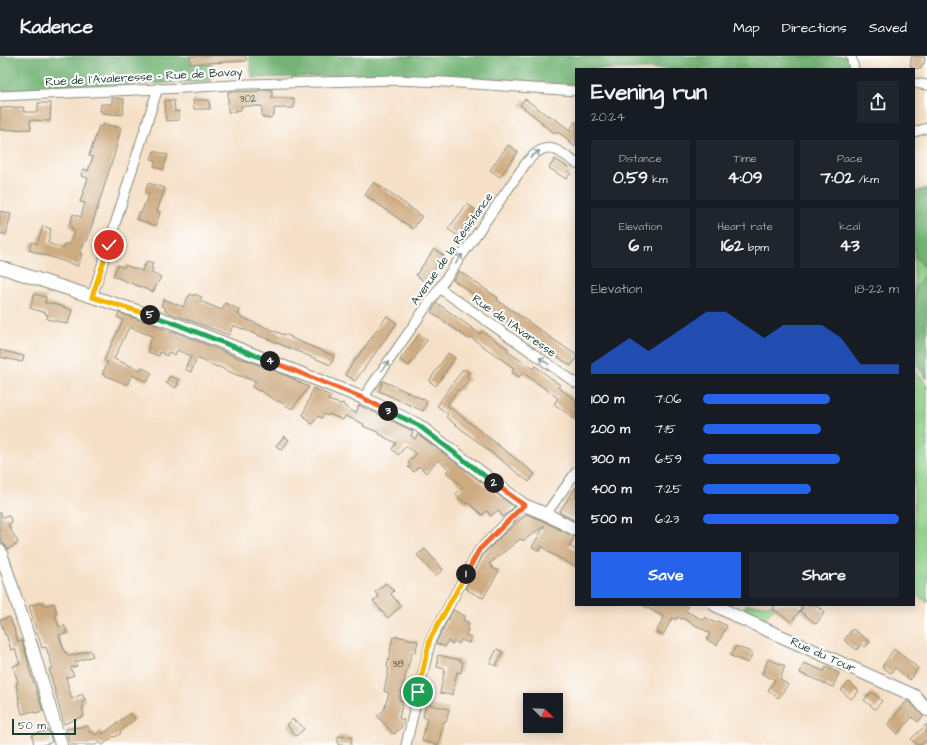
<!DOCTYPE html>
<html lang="en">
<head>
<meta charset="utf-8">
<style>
	body { margin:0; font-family:"Architects Daughter",sans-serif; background:#20242c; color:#f1f3f6; height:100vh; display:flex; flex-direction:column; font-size:15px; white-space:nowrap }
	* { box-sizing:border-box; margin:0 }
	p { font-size:13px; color:#9ea1a6 }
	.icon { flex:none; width:22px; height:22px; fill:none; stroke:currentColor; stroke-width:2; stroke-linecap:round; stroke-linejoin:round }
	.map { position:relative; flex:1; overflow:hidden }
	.panel { position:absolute; left:575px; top:12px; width:340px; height:538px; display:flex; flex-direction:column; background:#171b24; border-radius:0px; box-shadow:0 2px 10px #0003 }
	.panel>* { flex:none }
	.needle { width:26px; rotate:113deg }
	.buttons { position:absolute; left:523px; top:637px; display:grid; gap:8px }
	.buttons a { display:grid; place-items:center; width:40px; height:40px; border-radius:0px; background:#171b24; box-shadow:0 2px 10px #0003; font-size:20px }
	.scale { position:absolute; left:12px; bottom:10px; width:64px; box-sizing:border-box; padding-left:4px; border:2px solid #1f3d34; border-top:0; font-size:11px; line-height:14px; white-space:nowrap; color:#1f3d34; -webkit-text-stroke:3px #fff; paint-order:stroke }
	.pin { position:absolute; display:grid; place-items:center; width:34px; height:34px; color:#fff; margin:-17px; border:2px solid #fff; border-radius:50%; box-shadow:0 1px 4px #0007 }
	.km { position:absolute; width:20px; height:20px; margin:-10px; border-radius:50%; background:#222; color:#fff; font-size:11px; line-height:20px; text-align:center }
	.round { display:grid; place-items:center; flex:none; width:42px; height:42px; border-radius:0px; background:#20242c }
	.summary { display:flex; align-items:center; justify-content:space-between; height:68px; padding:0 16px }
	h1 { font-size:22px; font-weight:700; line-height:30px }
	.metrics { display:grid; grid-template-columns:repeat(3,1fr); gap:6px; height:68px; padding:4px 16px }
	.metrics div { display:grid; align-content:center; border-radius:0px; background:#20242c; text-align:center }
	.metrics b { font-size:17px; font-weight:700 }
	.metrics small { font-size:11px; font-weight:400 }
	.metrics p { font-size:11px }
	.chart { height:112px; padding:8px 16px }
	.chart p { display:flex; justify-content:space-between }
	.chart svg { width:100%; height:72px; margin-top:4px; fill:#2563eb; opacity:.7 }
	.action { display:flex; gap:8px; margin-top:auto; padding:8px 16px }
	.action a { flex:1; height:46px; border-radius:0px; background:#2563eb; color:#fff; font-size:16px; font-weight:700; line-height:46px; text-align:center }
	.action a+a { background:#20242c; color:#f1f3f6 }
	ul { padding:0 16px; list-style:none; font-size:13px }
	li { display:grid; grid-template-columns:64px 48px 1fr; align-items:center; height:30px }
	li i { height:10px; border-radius:5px; background:#2563eb }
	header { display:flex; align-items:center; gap:24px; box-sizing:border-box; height:56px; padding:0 20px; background:#171b24; border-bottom:1px solid #363941 }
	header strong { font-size:19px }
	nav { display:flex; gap:22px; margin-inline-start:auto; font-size:14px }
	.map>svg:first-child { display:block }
</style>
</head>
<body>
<header>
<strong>Kadence</strong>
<nav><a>Map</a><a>Directions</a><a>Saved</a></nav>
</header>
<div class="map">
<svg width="927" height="689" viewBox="0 0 927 689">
	<rect width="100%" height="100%" fill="#fff"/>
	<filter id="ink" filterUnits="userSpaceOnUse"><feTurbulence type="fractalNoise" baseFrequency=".025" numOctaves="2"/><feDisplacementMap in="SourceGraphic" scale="8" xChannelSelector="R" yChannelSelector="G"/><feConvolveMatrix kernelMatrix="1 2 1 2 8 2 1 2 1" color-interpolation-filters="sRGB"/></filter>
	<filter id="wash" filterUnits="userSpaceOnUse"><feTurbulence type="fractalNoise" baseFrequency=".012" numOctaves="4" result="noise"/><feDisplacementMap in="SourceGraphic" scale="16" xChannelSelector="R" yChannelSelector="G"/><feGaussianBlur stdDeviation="0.9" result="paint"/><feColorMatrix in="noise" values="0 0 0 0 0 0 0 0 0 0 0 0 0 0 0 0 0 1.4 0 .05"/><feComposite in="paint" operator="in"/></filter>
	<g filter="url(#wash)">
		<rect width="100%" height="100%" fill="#f5e0c7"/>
		<!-- green -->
		<path fill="#91d28a" stroke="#58885f" d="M914,199L927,214L914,235Z
			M914,313L927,329V546L914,537Z
			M746,549H775L765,563L744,552Z"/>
		<!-- forest -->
		<path fill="#74b476" stroke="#4a7855" d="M0,0H213L210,25L0,35Z
			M249,0H850L853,13H576V29L445,20L395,19L252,22Z
			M927,132V214L914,199V137L917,135Z
			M927,214V323L914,306V235Z"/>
		<g id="blocks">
			<!-- building -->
			<path fill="#cdab81" d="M190,0H246V5L190,8Z
				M912,0L925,1L924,8H922L921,13L912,12V10H910Z
				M259,34H272V42H294V52H274V59L270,62H264V61H262V50H258H259H241V54H236V56H228V36L259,35Z
				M112,42L124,43L123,59L102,57V55H100L101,48H112Z
				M525,43L548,60L549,59L570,74L576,65V91L568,86L569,84L558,76L556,78L542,68L543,67L520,49Z
				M174,44L175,56L179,55V64L166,65L165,45Z
				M193,44H209L210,53H194Z
				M38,47H51L50,65L30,64L31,73L0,74V52L23,51L24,56H38Z
				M103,68L121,72L115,96L87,185H85L80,198H82L78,210L29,194L32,186L37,188L43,170L51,173L48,187L63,193L65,187L69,189L75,175L71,174L72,171L69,170L73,158L81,161L85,147L80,146L88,122L81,120L83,113L88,115L93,101L89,100L99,70L103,71Z
				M508,89L518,96L500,121L490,114Z
				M154,95L168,99L163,114L154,110L155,106H154L155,104L151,103Z
				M555,103L569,112L568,115L571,117L566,123L549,112Z
				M374,126L422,160L413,173L365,139Z
				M148,127L165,132L157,155L160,156L156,170L136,163L139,156L141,157L149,138L145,137Z
				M467,148L476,154L458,180L448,173Z
				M0,155L11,158L6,179L0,177Z
				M434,193L444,200L425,226L416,219Z
				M147,205L153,207L151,212L153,213L151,217L161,221L153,236L113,220L118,209L124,212L125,209L142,215L144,209L145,210Z
				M459,215L498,242L497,244L576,299V303L571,310L545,292L547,290L521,272L520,275L494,257L496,254L453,224Z
				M34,238L46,241L45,247H51L72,254L68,268L47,263L48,259L45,258L46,257L30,252Z
				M190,238L193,240L194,238L202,241L200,245L222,254L225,247L240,254L238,259L241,260V261L284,279V278L292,281L291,282L334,300L331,309L233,269L229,279L165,255L166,252L161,250L164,243L183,251L188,241H189Z
				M437,247L480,278L482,275L508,293L507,295L533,313L535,310L560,329L558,331L576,344V364L554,348L558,342L523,317L519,321L512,316L514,312L470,281L469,283L431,256Z
				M119,257L159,270L172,277L173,275L236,301L243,304L244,303L292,322L302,328L309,331L292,353L279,345L278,346L272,342L259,334V335L252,331L256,325L237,319L217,310V311L197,302L191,316L185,313L191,300L177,294L175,299L168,296L167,300L160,296L159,300L148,296L149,293L148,292L152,280L129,271L114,303L140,314L141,311L152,317L147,326L132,319L127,329L102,318L108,306L104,304L123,264L117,261Z
				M387,260L397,267L355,325L345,318Z
				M419,278L427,284L409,310L400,304Z
				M0,294L24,300L22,306L0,301Z
				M448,297L455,302L436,330L429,325Z
				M463,313L469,317L466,321L469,323L460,335L458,333L447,349L535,418L529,426L446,361L448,358L437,350Z
				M170,320L179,324L176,332L166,327Z
				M383,325L427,345L423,355L379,335Z
				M313,332L331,340L328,344L340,348L343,347L345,351L356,357L359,349L413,375L411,380L415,383L418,378L514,451L503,461L498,454L491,460L487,455L482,459L469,447L467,448L463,445H462L456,438L463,431L446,416L449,413L438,404L426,417L419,410L414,416L408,411L411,409L408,407L416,398L406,390L398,399L392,393L396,387L384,381V380L379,378L380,377L363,370L364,368L345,360L343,364L329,358L328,360L324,358L322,362L318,360L312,368L303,359Z
				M284,380L289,384L282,394L276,390Z
				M576,431V465L559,456Z
				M0,456L3,461L9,460L12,466L8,469L18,486L17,487V488L8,493L5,489L2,487L0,481Z
				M527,458L543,465L574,481L569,490L576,494V511L550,497L542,490L539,495L532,491L545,469L523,485L522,483L521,484L520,483L489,508L493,511L492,512L499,515L483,542L467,534L468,533L465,532L484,498L499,482Z
				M425,493L443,514L435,520L417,499Z
				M386,527L394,535L391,538L401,550L388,562L373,545L379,541L375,536Z
				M42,546L43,550L54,547L57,558L55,559L59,571L64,569L67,577L59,579L65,597L67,596L68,600L81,597L90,594L93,600L75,606L77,610L70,612L74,619L66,622L72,643L82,638L86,645L82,646L84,650L82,651L84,660L64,668L49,613L53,612L46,591L42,592L29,550Z
				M642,549H683L688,551L686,555L703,564L705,561L715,567L717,565L727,570L717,589L707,584L710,577L682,562V563L677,561L676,564L672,562L663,579L656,576L664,561Z
				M775,549H798L802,552L791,566L773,553Z
				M804,549H816L825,556L816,568L800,555Z
				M453,554L465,560L463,564L469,567L467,572L468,573L466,579L471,581L469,587L461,584L459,588L454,585L453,588L447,585L445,591L436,587Z
				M10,561L18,586L22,585L29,609H28L43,655L35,657L34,655L22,658L18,641H19L16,628L18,627L13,610L20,608L15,593L11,594L6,578L5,579L0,564Z
				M853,573L870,586L865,591L861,588L857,594L844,584Z
				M396,580L418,585L415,597L412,596L399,644L403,645L399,662L404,664L401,672L394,678L377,660L384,654L389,637L384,635L389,612L387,611L391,594H390L393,581L396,582Z
				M736,590L753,597L748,607L731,600Z
				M497,593L503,596L496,610L490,607Z
				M894,593L918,612L910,624L895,612L891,617L882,611Z
				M438,599L460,604V605L463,606L461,617L457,616L452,639L440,637L445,613L437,611L438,606L437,605Z
				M768,603L785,610L780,623L788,629L778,642L768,634L775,624L762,618Z
				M804,607L824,615L826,611L839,617L833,631L800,617Z
				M849,626L859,635L851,643L841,634Z
				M872,636L882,645L875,653L864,644Z
				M907,645L912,648L923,660L918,666L912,661L898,678L888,668Z
				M426,648L449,653L446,666L444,665L438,689L422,685L427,662L423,661Z
				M130,657L135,663L120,676L121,677L115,681L114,680L103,689H102L100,686L96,689H70L66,673L88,670L90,677L93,675L95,679L101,675L103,678Z
				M293,663L295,666L297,665L304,673L296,680L287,669Z
				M927,668V684L921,689H917L911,683Z
				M48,674L52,686L42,689H34L32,679Z
				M338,680L352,681L351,689H338Z"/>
		</g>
	</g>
	<g filter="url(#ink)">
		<use href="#blocks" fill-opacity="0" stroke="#8a8e7e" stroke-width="1"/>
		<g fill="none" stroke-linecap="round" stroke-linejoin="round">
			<defs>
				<path id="street" d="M851,0L854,13
					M914,27L927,29
					M0,40L183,32L249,28L394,24L444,26L576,35
					M914,76L927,72
					M439,232L576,327
					M92,241L158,32
					M363,342L526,107C546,83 555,92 576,107
					M546,458L576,416
					M406,689L431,583L479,494L524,449"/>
				<path id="secondary" d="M0,211L171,266L363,342L418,369L524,449L546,458L576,474
					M0,494L33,595L61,689
					M715,549L738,561L915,640L927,654"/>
			</defs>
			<!-- street casing -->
			<use href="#street" stroke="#8a8e7e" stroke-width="11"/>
			<!-- secondary casing -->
			<use href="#secondary" stroke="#8a8e7e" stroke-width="14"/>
			<!-- street -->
			<use href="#street" stroke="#fff" stroke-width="9"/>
			<!-- secondary -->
			<use href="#secondary" stroke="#fff" stroke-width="12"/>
		</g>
		<!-- one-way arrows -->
		<defs><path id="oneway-shaft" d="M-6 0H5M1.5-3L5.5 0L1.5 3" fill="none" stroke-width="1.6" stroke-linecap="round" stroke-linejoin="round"/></defs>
		<g stroke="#8f9e9a">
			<use href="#oneway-shaft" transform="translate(535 98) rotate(-37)"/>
			<use href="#oneway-shaft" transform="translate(459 203) rotate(-55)"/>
			<use href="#oneway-shaft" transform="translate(544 305) rotate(-145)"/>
			<use href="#oneway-shaft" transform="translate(385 310) rotate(-55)"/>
		</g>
	</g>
	<g fill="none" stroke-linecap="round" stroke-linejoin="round" filter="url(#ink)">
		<defs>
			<path id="split-1" d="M418,636L430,583L466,518"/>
			<path id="split-2" d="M466,518L479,494L524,449L494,427"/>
			<path id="split-3" d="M388,355L418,369L494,427"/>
			<path id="split-4" d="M270,305L363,342L388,355"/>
			<path id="split-5" d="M150,259L171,266L270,305"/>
			<path id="split-6" d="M109,189L92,241L150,259"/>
		</defs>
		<!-- split-1 casing -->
		<use href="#split-1" stroke="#fff" stroke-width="8"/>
		<!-- split-2 casing -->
		<use href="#split-2" stroke="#fff" stroke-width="8"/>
		<!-- split-3 casing -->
		<use href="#split-3" stroke="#fff" stroke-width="8"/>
		<!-- split-4 casing -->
		<use href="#split-4" stroke="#fff" stroke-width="8"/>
		<!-- split-5 casing -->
		<use href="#split-5" stroke="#fff" stroke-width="8"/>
		<!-- split-6 casing -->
		<use href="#split-6" stroke="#fff" stroke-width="8"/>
		<!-- split-1 -->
		<use href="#split-1" stroke="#f5b400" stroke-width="5"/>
		<!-- split-2 -->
		<use href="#split-2" stroke="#f0652b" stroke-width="5"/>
		<!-- split-3 -->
		<use href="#split-3" stroke="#22a559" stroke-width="5"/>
		<!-- split-4 -->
		<use href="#split-4" stroke="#f0652b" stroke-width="5"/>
		<!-- split-5 -->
		<use href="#split-5" stroke="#22a559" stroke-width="5"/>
		<!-- split-6 -->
		<use href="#split-6" stroke="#f5b400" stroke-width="5"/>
	</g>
	<g text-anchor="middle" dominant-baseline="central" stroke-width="4" stroke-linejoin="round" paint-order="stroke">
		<!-- number labels -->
		<g font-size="10" fill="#4a5847">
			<text x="248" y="43">302</text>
			<text x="398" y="608">38</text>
		</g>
		<!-- street labels -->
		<g font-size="12" fill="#1f3d34" stroke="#fff">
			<text transform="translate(144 21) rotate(-3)">Rue de l'Avaleresse - Rue de Bavay</text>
			<text transform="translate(452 193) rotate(-55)">Avenue de la Résistance</text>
			<text transform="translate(514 270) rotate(35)">Rue de l'Avaresse</text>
			<text transform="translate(823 599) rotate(24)">Rue du Tour</text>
		</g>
	</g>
</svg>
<div class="buttons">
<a><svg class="needle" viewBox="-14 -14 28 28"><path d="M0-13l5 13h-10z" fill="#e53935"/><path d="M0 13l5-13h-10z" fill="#9ea1a6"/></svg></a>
</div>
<div class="scale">50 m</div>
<div class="pin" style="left:418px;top:636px;background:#1e9e55"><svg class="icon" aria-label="arrive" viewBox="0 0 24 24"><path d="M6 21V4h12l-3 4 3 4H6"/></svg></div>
<div class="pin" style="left:109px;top:189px;background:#d93025"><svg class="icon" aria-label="check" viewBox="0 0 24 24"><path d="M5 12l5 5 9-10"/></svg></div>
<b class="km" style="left:466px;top:518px">1</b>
<b class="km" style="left:494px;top:427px">2</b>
<b class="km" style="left:388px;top:355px">3</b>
<b class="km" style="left:270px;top:305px">4</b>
<b class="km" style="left:150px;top:259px">5</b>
<section class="panel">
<div class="summary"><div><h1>Evening run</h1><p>20:24</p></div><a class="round"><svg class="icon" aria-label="share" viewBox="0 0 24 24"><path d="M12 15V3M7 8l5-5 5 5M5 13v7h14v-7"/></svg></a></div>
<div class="metrics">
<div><p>Distance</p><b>0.59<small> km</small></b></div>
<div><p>Time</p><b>4:09</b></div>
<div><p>Pace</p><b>7:02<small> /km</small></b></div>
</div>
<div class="metrics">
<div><p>Elevation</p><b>6<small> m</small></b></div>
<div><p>Heart rate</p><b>162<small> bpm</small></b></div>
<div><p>kcal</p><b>43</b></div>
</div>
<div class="chart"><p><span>Elevation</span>18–22 m</p>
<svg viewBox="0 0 160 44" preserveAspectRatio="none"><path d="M0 44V38L10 30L20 22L30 30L40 22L50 14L60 6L70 6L80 14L90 22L100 14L110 14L120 14L130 22L140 38L150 38L160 38V44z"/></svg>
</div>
<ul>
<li><b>100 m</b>7:06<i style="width:65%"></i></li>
<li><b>200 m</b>7:15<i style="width:60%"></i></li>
<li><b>300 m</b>6:59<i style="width:70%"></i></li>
<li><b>400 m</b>7:25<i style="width:55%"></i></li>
<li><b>500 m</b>6:23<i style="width:100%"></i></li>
</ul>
<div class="action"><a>Save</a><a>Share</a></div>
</section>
</div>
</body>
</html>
